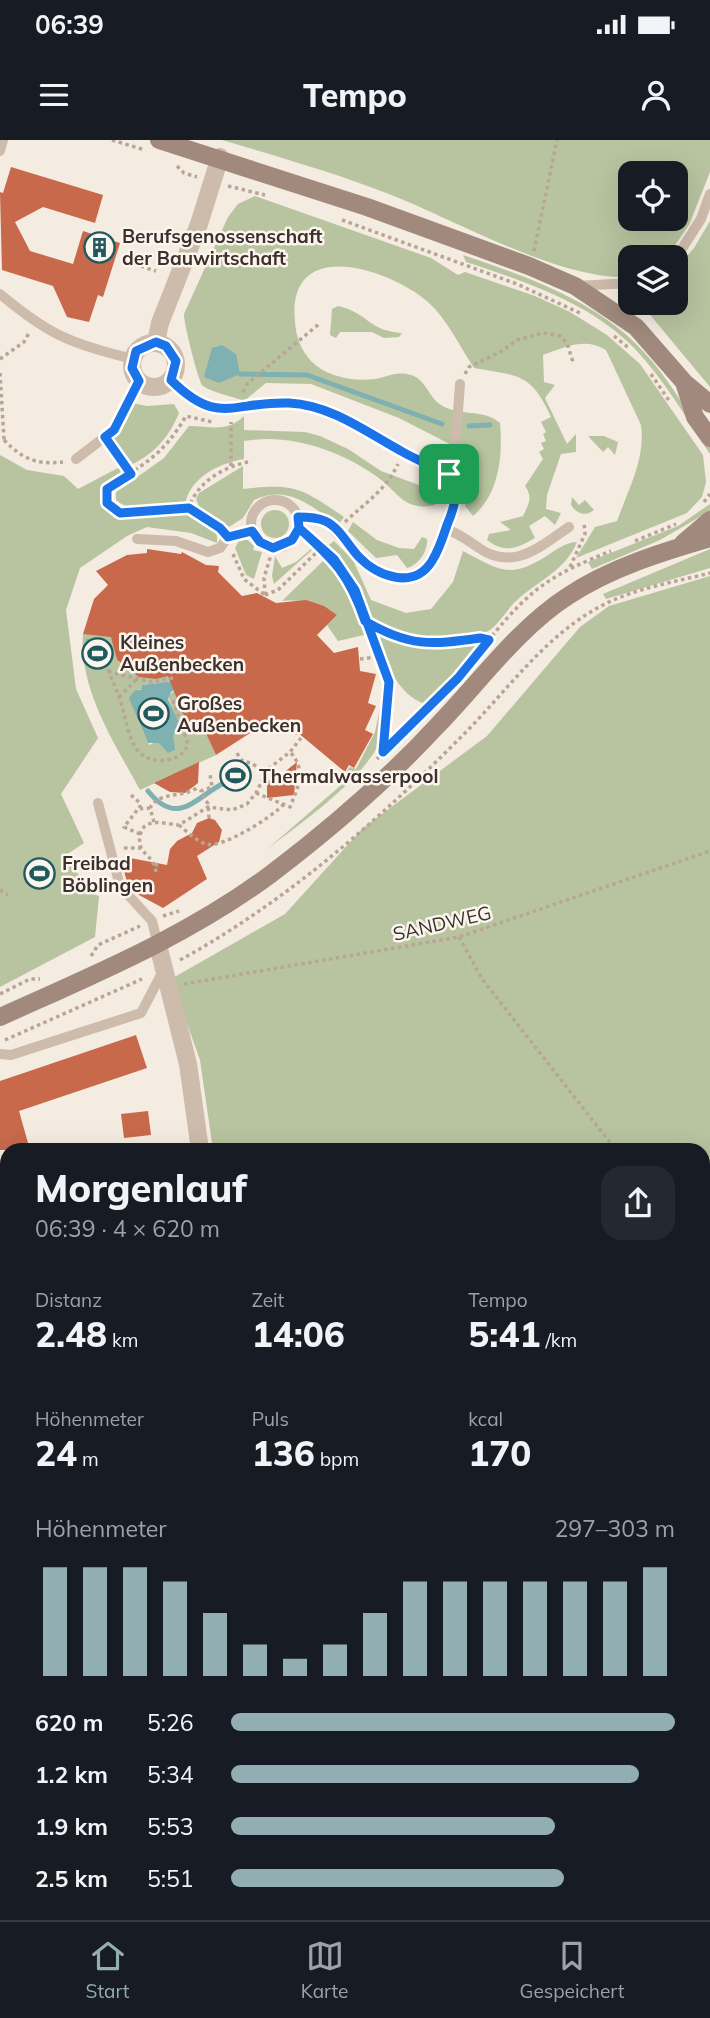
<!DOCTYPE html>
<html lang="de">
<head>
<meta charset="utf-8">
<style>
	body { margin:0; font-family:Mulish,sans-serif; background:#242831; color:#f1f3f6; height:100vh; display:flex; flex-direction:column; font-size:26px; white-space:nowrap }
	* { box-sizing:border-box; margin:0 }
	p { font-size:23px; color:#9ea1a6 }
	.icon { flex:none; width:38px; height:38px; fill:none; stroke:currentColor; stroke-width:2; stroke-linecap:round; stroke-linejoin:round }
	.map { position:relative; flex:1; overflow:hidden }
	.details { position:absolute; left:0px; top:1003px; width:710px; height:779px; display:flex; flex-direction:column; background:#171b24; border-radius:21px 21px 0 0; box-shadow:0 7px 28px #0002 }
	.details>* { flex:none }
	.controls { position:absolute; left:618px; top:21px; display:grid; gap:14px }
	.controls a { display:grid; place-items:center; width:70px; height:70px; border-radius:14px; background:#171b24; box-shadow:0 7px 28px #0002; font-size:35px }
	.pin { position:absolute; display:grid; place-items:center; width:60px; height:60px; color:#fff; margin:-30px; border-radius:14px; box-shadow:0 4px 10px #0006 }
	.round { display:grid; place-items:center; flex:none; width:74px; height:74px; border-radius:21px; background:#242831 }
	.overview { display:flex; align-items:center; justify-content:space-between; height:119px; padding:0 35px }
	h1 { font-size:38px; font-weight:800; line-height:52px }
	.stats { display:grid; grid-template-columns:repeat(3,1fr); gap:10px; height:119px; padding:7px 35px }
	.stats div { display:grid; align-content:center }
	.stats b { font-size:35px; font-weight:800 }
	.stats small { font-size:19px; font-weight:400 }
	.stats p { font-size:19px }
	.chart { height:196px; padding:14px 35px }
	.chart p { display:flex; justify-content:space-between }
	.chart svg { width:100%; height:126px; margin-top:7px; stroke:#92aeb2; stroke-width:6 }
	ul { padding:0 35px; list-style:none; font-size:23px }
	li { display:grid; grid-template-columns:112px 84px 1fr; align-items:center; height:52px }
	li i { height:18px; border-radius:9px; background:#92aeb2 }
	.status { display:flex; justify-content:space-between; align-items:center; height:49px; padding:0 35px; background:#171b24; direction:ltr }
	.status svg { height:19px; fill:currentColor }
	header { display:flex; justify-content:space-between; align-items:center; height:91px; padding:0 35px; background:#171b24; font-size:32px; font-weight:800 }
	.tab-bar { display:flex; justify-content:space-around; align-items:center; height:98px; border-top:2px solid #363941; background:#171b24; font-size:19px; color:#9ea1a6 }
	.tab-bar a { display:grid; justify-items:center; gap:4px }
	.tab-bar .on { color:#92aeb2 }
	.map>svg:first-child { display:block }
</style>
</head>
<body>
<div class="status"><b>06:39</b><svg viewBox="0 0 49 12"><path d="M0 12V9h3v3zM5 12V6h3v6zM10 12V3h3v9zM15 12V0h3v12zM26 1h20v11H26zM47 4h2v5h-2z"/></svg></div>
<header><svg class="icon" aria-label="menu" viewBox="0 0 24 24"><path d="M4 6h16M4 12h16M4 18h16"/></svg>Tempo<svg class="icon" aria-label="person" viewBox="0 0 24 24"><circle cx="12" cy="8" r="4"/><path d="M4 21q1-7 8-7t8 7"/></svg></header>
<div class="map">
<svg width="710" height="1780" viewBox="0 0 710 1780">
	<rect width="100%" height="100%" fill="#f4ebe1"/>
	<!-- green -->
	<path fill="#b8c4a0" fill-rule="evenodd" d="M222,0H710V32L689,85L667,117H630V137C562,141 459,82 394,56C339,34 279,17 222,0ZM630,33H676V79H630Z
		M255,56L431,118L458,135L465,132L535,156L570,172L607,195L640,224L703,315L706,342L702,357L687,373L576,418L595,387L617,381C628,350 646,318 641,285L606,210C585,197 565,207 543,215L544,242L555,245L545,258L567,304L576,294V312L561,314L547,355L546,369L561,373L555,385L545,376L529,386L535,398C518,408 505,414 487,400L489,394L511,390L500,382L523,376C529,364 533,357 525,346L543,319L539,312L544,309L541,303L546,301L543,294L546,292L541,282L551,277C531,233 519,236 474,228C460,207 447,179 428,162C389,128 286,95 295,182C296,197 301,210 311,221C326,237 355,242 375,239C386,237 396,232 407,234C426,237 427,256 441,265C459,277 483,268 500,283C503,316 499,354 473,376L465,366L475,317L399,278L311,244L266,243L244,261C232,256 213,253 203,246C199,244 183,180 184,174L228,77L238,64Z
		M710,81V247L651,176L633,163H676V129L694,108Z
		M463,115C527,137 595,160 642,210C669,238 688,274 710,306V314C685,276 661,234 628,202C585,161 521,140 466,122Z
		M338,166C369,173 368,191 402,193L399,197L384,198L372,192H340L336,198L330,195L332,169Z
		M132,263L147,266L174,264L179,273C169,297 156,312 133,324L113,298Z
		M244,276V290L305,292L320,296L348,309L381,331L427,348L438,357L435,365C403,372 398,351 376,336C339,310 289,293 244,301V319C217,324 192,337 185,363C164,365 132,375 116,360V352L164,318L189,286C211,286 226,293 244,276Z
		M588,296H604L618,302L615,315L608,307L603,312Z
		M0,315L27,330L64,336L78,349L118,328L124,332L104,345L101,356L114,378L188,375L217,394V403L191,393L147,387L127,396L80,428L66,470L76,549L98,598L61,654L84,703L66,715L90,753L99,756L95,797L0,847Z
		M243,326V349C296,343 301,348 344,377L338,385C311,366 288,344 254,360L243,378L229,387L201,371L196,359L199,353Z
		M572,357L579,365L585,360L594,370C585,377 577,374 571,365Z
		M710,364V371L660,400L592,429L588,422L678,386Z
		M261 384a14 14 0 1 1 28 0a14 14 0 1 1-28 0Z
		M353,382L377,400L399,408L414,409L422,397L427,399C428,411 419,425 407,428L397,415L376,418L348,391Z
		M306,397L312,404V410L274,444L272,436L275,416L282,428L296,422L311,409Z
		M240,399L248,400L254,406L253,410L262,412L254,439L246,435L235,408Z
		M334,401L353,420L371,460L406,473L431,469L453,442L463,411C499,430 510,440 548,415C557,409 567,402 577,402C566,430 538,441 517,460C509,467 496,488 488,491C457,507 397,508 373,478C355,455 348,427 329,405Z
		M710,409V428L606,459L603,454Z
		M329,416C348,438 359,467 364,495L338,501L327,485L337,475C319,463 303,459 282,461L323,421L321,417Z
		M710,436V1717L704,1719V1010H213L200,920L171,839L285,774L363,688L487,596L580,487L609,466Z
		M374,492L421,507L481,502L459,531L426,564C397,556 383,517 374,492Z
		M83,494H113L117,520C135,539 150,541 174,532V541L142,545V549H138V580L149,605L181,591L168,556L178,548L183,574L193,587L201,583L216,615L140,650C114,602 79,550 83,494Z
		M380,568C407,614 295,686 265,711L347,640L344,634L350,627L356,629L375,592Z
		M107,1774H227V1775L217,1780H106Z
		M381,1775H546L534,1780H382Z"/>
	<!-- water -->
	<path fill="#7fb0b2" d="M222,205L236,214L240,234L219,243L204,237L212,208Z
		M86,499L106,500L110,520L96,528L90,523Z
		M174,541L178,548L171,552L168,559L182,589L173,595L175,610L168,613L159,603H148L129,558L134,551L142,549V545Z
		M245,625L250,627L252,638L232,650L223,647V634Z"/>
	<g fill="none" stroke-linecap="round" stroke-linejoin="round">
		<!-- stream -->
		<path stroke="#7fb0b2" stroke-width="5" d="M240,234L307,235L442,284
			M469,286L490,285
			M148,651C177,687 194,659 222,644"/>
	</g>
	<!-- building -->
	<path fill="#c8694b" d="M11,27L103,55L95,83L43,67L15,82L30,111L73,124L83,91L120,103L103,157L98,155L89,182L67,177L53,146L2,130L0,52L3,53Z
		M147,409L181,414L182,412L206,425L219,426L218,432L242,456L257,453L276,463L306,460L324,466L337,475L317,495L334,513L358,507L360,531L376,534L368,563L376,566L365,590L373,594L354,628L349,625L345,632L297,592V595L269,581L216,615L201,583L193,588L183,574L168,536L156,539L139,537L117,520L111,497L83,494L94,459L108,445L96,431L127,415L147,413Z
		M199,622L198,643L185,653L170,652L154,643Z
		M297,622L294,655L267,658V640L273,641Z
		M209,678L215,680L222,690L219,702L197,716L207,739L163,768L139,755L127,742L121,720L125,717L167,725L170,709L177,701L192,693L197,683Z
		M136,895L147,928L19,971L30,1010H0V941Z
		M148,971L151,995L124,998L121,974Z"/>
	<g fill="none" stroke-linecap="round" stroke-linejoin="round">
		<!-- path -->
		<path stroke="#b9a596" stroke-width="3.5" stroke-dasharray="3.5 3.5" stroke-linecap="butt" d="M112,0L145,10
			M177,26L184,33L197,37
			M228,46L265,55
			M342,80L517,144L582,174
			M534,111L557,0
			M134,124L156,131
			M614,196L630,209
			M0,219L24,202L30,191
			M0,233L4,300
			M465,234L469,227L502,211L517,200L543,193L560,196L567,203L573,222
			M651,234L670,262
			M243,252L247,244L319,184
			M4,300C23,319 36,325 63,322
			M112,307L131,334
			M231,326V282
			M704,362L710,354
			M189,368L120,373L107,363V349C144,323 162,317 186,276L212,282
			M345,382C366,362 385,351 398,324
			M220,388L189,368C196,343 223,327 248,322
			M303,391L334,419L355,450L389,542L383,612
			M240,394L252,391
			M635,401L676,384
			M233,414L244,439L265,455
			M570,427L585,394L584,382
			M265,455L278,450L328,401
			M265,455L264,438L273,408
			M367,482C410,507 432,505 480,498L490,501
			M492,496C532,447 553,434 611,411
			M360,519L377,517
			M108,522L109,532
			M173,538L152,542L109,532C113,543 118,552 121,563C129,587 129,625 167,620C178,618 183,614 188,605L173,560
			M119,557L137,539
			M237,613L241,620L253,624L265,634
			M377,619L419,577
			M256,653L290,667C298,647 307,630 290,612
			M131,655L140,663V668
			M209,678L208,664L201,651L212,647L210,634
			M154,682L150,668C160,650 183,659 198,647
			M179,685C186,691 198,702 206,704C222,709 272,677 283,665
			M140,694L124,687L138,669L150,668
			M124,708H141
			M155,724L161,727
			M156,732C154,719 147,717 141,708C140,706 139,698 140,696C143,676 166,684 179,685L208,667L232,670L247,664L256,653L268,629L290,612L301,598
			M0,750L8,755
			M163,776L179,771
			M459,797L482,839L616,1010
			M91,816L98,805L140,786
			M180,820C286,762 379,680 463,595C507,551 546,494 603,465C635,448 675,442 710,433
			M184,844L459,797L710,711
			M0,854L30,839H40
			M5,900L142,839
			M704,1048L710,1049
			M704,1323L710,1325
			M704,1754L705,1702
			M539,1774L541,1780
			M233,1777L248,1780
			M703,1780V1774"/>
		<!-- lane -->
		<path stroke="#cdbbac" stroke-width="10" d="M0,11L3,0
			M676,118L701,79L710,54
			M578,146L630,143
			M0,154C49,195 71,204 133,219
			M171,240L196,262L221,269L290,263L316,268L344,278L403,313L449,334L456,348V362L446,389C460,394 467,400 479,408C513,432 541,406 569,387
			M76,319L114,290L139,241
			M449,334L456,298L460,244
			M251 384a24 24 0 1 1 48 0a24 24 0 1 1-48 0Z
			M298,377L326,381L360,418L378,433L395,438L422,433L432,422L446,389
			M137,399L176,401L208,412L220,408L228,397
			M98,663L120,746L152,781L158,805
			M0,914L11,915L141,873L163,831
			M302,1777L303,1780"/>
		<!-- street -->
		<path stroke="#cdbbac" stroke-width="18" d="M156,202L160,183L199,84L220,17
			M132 225a22 22 0 1 1 44 0a22 22 0 1 1-44 0Z
			M158,805L188,924L200,1010
			M0,1182L7,1180
			M0,1381L7,1378
			M0,1543L7,1541
			M704,1556H710
			M93,1780L94,1774"/>
		<!-- secondary -->
		<path stroke="#a18a7d" stroke-width="18" d="M159,0L367,67L529,126L575,146L636,187L684,242L710,264
			M684,242L695,277L710,298
			M683,403L710,380
			M0,877C93,835 188,796 271,734C329,690 387,640 437,586C479,543 517,489 568,456C610,428 662,412 710,398
			M704,1686L710,1684
			M444,1780L457,1774"/>
	</g>
	<g fill="none" stroke-linecap="round" stroke-linejoin="round">
		<defs>
			<path id="route" d="M449,334C433,326 416,320 401,311C366,292 331,265 289,263C233,261 218,287 171,240L176,221L166,206L156,202L136,211L132,228L139,241L114,290L105,297L131,334L107,349V363L120,373L189,368L220,388L228,397L252,391L260,402L273,408L292,400L299,388L334,419L355,450L389,542L383,612L458,538L489,500L480,498C431,505 409,507 365,481C349,434 334,420 299,388L298,377C306,377 316,377 325,381C339,387 348,405 358,416C378,437 414,450 432,421C439,410 443,397 447,385C455,366 459,354 449,334"/>
		</defs>
		<!-- route casing -->
		<use href="#route" stroke="#fff" stroke-width="14"/>
		<!-- route -->
		<use href="#route" stroke="#1a73e8" stroke-width="9"/>
	</g>
	<!-- icons -->
	<defs>
		<symbol id="building-ring" viewBox="-11 -11 22 22"><circle r="9.5" fill="#fbf5ee" stroke="#1f5a5e" stroke-width="1.5"/><path d="M-4-6H4V6H1V3H-1V6H-4ZM-2.5-4.3h1.7v1.8h-1.7ZM.8-4.3h1.7v1.8H.8ZM-2.5-1h1.7V.8h-1.7ZM.8-1h1.7V.8H.8Z" fill="#1f5a5e"/></symbol>
		<symbol id="stadium-ring" viewBox="-11 -11 22 22"><circle r="9.5" fill="#fbf5ee" stroke="#1f5a5e" stroke-width="1.5"/><path d="M0-5a6.5 5 0 1 0 0 10a6.5 5 0 1 0 0-10ZM-3.5-1.8h7v3.6h-7Z" fill="#1f5a5e"/></symbol>
	</defs>
	<g fill-rule="evenodd">
		<use href="#building-ring" x="82" y="90" width="35" height="35"/>
		<use href="#stadium-ring" x="80" y="496" width="35" height="35"/>
		<use href="#stadium-ring" x="136" y="556" width="35" height="35"/>
		<use href="#stadium-ring" x="218" y="618" width="35" height="35"/>
		<use href="#stadium-ring" x="22" y="716" width="35" height="35"/>
	</g>
	<g text-anchor="middle" dominant-baseline="central" stroke-width="5" stroke-linejoin="round" paint-order="stroke">
		<!-- poi labels -->
		<g font-size="19" font-weight="bold" fill="#3b302b" stroke="#fbf5ee" text-anchor="start">
			<text x="122" y="96">Berufsgenossenschaft<tspan x="122" dy="22">der Bauwirtschaft</tspan></text>
			<text x="120" y="502">Kleines<tspan x="120" dy="22">Außenbecken</tspan></text>
			<text x="177" y="563">Großes<tspan x="177" dy="22">Außenbecken</tspan></text>
			<text x="259" y="636">Thermalwasserpool</text>
			<text x="62" y="723">Freibad<tspan x="62" dy="22">Böblingen</tspan></text>
		</g>
		<!-- street labels -->
		<g font-size="19" fill="#3b302b" stroke="#fbf5ee">
			<text transform="translate(442 783) rotate(-13)">SANDWEG</text>
		</g>
	</g>
</svg>
<div class="controls">
<a><svg class="icon" aria-label="locate" viewBox="0 0 24 24"><circle cx="12" cy="12" r="6"/><path d="M12 2v4M12 18v4M2 12h4M18 12h4"/></svg></a>
<a><svg class="icon" aria-label="layers" viewBox="0 0 24 24"><path d="M12 4l9 5-9 5-9-5zM3 14l9 5 9-5"/></svg></a>
</div>
<div class="pin" style="left:449px;top:334px;background:#1e9e55"><svg class="icon" aria-label="arrive" viewBox="0 0 24 24"><path d="M6 21V4h12l-3 4 3 4H6"/></svg></div>
<section class="details">
<div class="overview"><div><h1>Morgenlauf</h1><p>06:39 · 4 × 620 m</p></div><a class="round"><svg class="icon" aria-label="share" viewBox="0 0 24 24"><path d="M12 15V3M7 8l5-5 5 5M5 13v7h14v-7"/></svg></a></div>
<div class="stats">
<div><p>Distanz</p><b>2.48<small> km</small></b></div>
<div><p>Zeit</p><b>14:06</b></div>
<div><p>Tempo</p><b>5:41<small> /km</small></b></div>
</div>
<div class="stats">
<div><p>Höhenmeter</p><b>24<small> m</small></b></div>
<div><p>Puls</p><b>136<small> bpm</small></b></div>
<div><p>kcal</p><b>170</b></div>
</div>
<div class="chart"><p><span>Höhenmeter</span>297–303 m</p>
<svg viewBox="0 0 160 44" preserveAspectRatio="none"><path d="M5 44V6M15 44V6M25 44V6M35 44V11M45 44V22M55 44V33M65 44V38M75 44V33M85 44V22M95 44V11M105 44V11M115 44V11M125 44V11M135 44V11M145 44V11M155 44V6"/></svg>
</div>
<ul>
<li><b>620 m</b>5:26<i style="width:100%"></i></li>
<li><b>1.2 km</b>5:34<i style="width:92%"></i></li>
<li><b>1.9 km</b>5:53<i style="width:73%"></i></li>
<li><b>2.5 km</b>5:51<i style="width:75%"></i></li>
</ul>
</section>
</div>
<nav class="tab-bar">
<a class="on"><svg class="icon" aria-label="home" viewBox="0 0 24 24"><path d="M3 11l9-7 9 7M6 9v11h12V9"/></svg>Start</a>
<a><svg class="icon" aria-label="map" viewBox="0 0 24 24"><path d="M3 6l6-2 6 2 6-2v14l-6 2-6-2-6 2zM9 4v14M15 6v14"/></svg>Karte</a>
<a><svg class="icon" aria-label="saved" viewBox="0 0 24 24"><path d="M7 4h10v16l-5-4-5 4z"/></svg>Gespeichert</a>
</nav>
</body>
</html>
